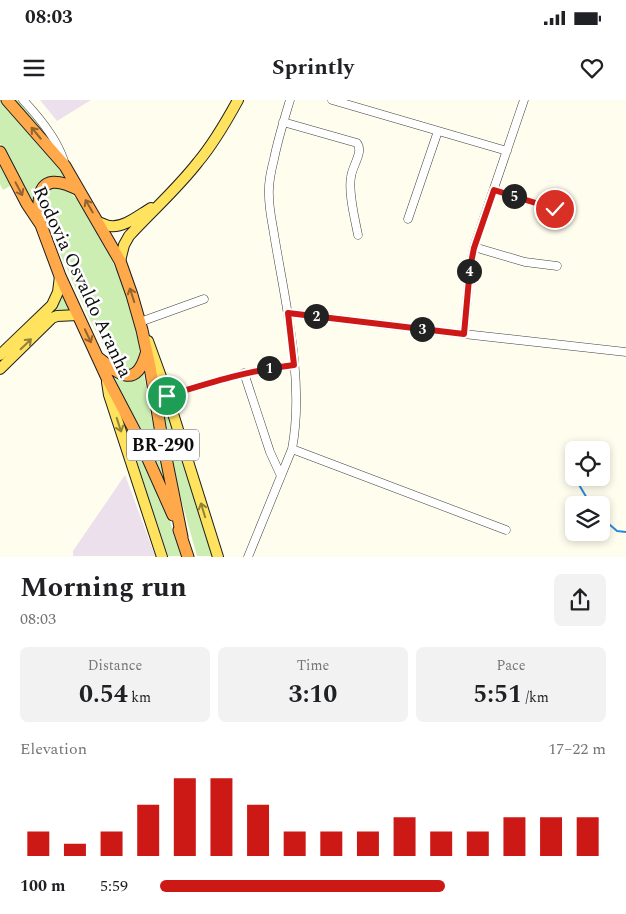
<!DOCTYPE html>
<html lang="en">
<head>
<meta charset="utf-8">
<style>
	body { margin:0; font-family:Spectral,serif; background:#f2f2f2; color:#202124; height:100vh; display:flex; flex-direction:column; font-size:19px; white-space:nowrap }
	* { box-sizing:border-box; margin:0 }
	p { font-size:16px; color:#757577 }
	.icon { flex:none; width:28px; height:28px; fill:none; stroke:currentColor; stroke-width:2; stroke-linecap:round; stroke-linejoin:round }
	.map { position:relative; height:457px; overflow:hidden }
	.panel { display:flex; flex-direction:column; background:#fff; flex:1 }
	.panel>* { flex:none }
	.tools { position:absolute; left:565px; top:341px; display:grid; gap:10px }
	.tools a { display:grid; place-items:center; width:45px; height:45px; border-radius:8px; background:#fff; box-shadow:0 2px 8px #0003; font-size:25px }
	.pin { position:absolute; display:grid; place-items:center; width:42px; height:42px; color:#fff; margin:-21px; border:2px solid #fff; border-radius:50%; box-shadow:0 1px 5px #0007 }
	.km { position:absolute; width:25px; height:25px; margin:-12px; border-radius:50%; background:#222; color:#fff; font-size:14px; line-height:25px; text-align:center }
	.round { display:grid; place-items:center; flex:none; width:52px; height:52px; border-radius:8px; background:#f2f2f2 }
	.head { display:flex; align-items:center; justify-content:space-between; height:85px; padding:0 20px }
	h1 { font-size:28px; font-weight:700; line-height:38px }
	.metrics { display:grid; grid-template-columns:repeat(3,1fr); gap:8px; height:85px; padding:5px 20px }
	.metrics div { display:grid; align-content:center; border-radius:8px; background:#f2f2f2; text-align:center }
	.metrics b { font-size:25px; font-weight:700 }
	.metrics small { font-size:14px; font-weight:400 }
	.metrics p { font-size:14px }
	.chart { height:140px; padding:10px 20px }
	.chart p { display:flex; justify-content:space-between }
	.chart svg { width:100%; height:90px; margin-top:5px; stroke:#cc1915; stroke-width:6 }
	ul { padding:0 20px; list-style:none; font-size:16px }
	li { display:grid; grid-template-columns:80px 60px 1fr; align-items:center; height:38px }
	li i { height:12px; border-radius:6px; background:#cc1915 }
	.status { display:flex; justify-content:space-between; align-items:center; height:35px; padding:0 25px; background:#fff; direction:ltr }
	.status svg { height:14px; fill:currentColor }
	header { display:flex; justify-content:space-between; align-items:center; height:65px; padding:0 20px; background:#fff; font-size:22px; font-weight:700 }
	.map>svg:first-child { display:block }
</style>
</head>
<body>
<div class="status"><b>08:03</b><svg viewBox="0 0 49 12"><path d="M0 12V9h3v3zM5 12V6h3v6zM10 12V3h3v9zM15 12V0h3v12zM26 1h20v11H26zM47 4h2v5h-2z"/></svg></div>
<header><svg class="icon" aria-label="menu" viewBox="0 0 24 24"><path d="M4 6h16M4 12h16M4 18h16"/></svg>Sprintly<svg class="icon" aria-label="heart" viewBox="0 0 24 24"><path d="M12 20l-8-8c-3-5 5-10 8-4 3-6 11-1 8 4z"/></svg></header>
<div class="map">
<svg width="626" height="457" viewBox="0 0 626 457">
	<rect width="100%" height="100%" fill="#fffded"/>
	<!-- industrial -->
	<path fill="#ece0ed" d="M40,0H91L57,21Z
		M125,375L155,456H73V451Z"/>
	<!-- green -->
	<path fill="#cdeeb2" d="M0,0H3L45,48L66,78L51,77L46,79L37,115L0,43Z
		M12,0H18L33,15L57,50Z
		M0,64L12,85L3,90L0,84Z
		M53,85L69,91L81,104L97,131L116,169L127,198L138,239L140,252L136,267L128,272L113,263L91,222L58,149L44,101C46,94 47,89 53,85Z
		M62,196L70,210L50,212Z
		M153,265L214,456H197L172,367Z
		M143,269L151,315L168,390L111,276C126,284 134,283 143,269Z
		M113,299L125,320L168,415L181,456H168L134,353L121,325Z"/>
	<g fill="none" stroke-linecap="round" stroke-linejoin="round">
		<!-- stream -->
		<path stroke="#2a89dc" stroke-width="2" d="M570,369L574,375
			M575,378L591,405
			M601,417L617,431L626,432"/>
		<defs>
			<path id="minor" d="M23,0C39,17 57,39 64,61
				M332,0L507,51
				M283,22L357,43C364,52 352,66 351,77C348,93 355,119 358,135
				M494,90L555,109
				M408,119L438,31
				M474,147L525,162L557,166
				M288,213L464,234L626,252
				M140,222L204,199
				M464,234L470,168L474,147L524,0
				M244,273L270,352L281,376
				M167,296C209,283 250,270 294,265
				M292,349L506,430
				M248,457L292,349C305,281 285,202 274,134C272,121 269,109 269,96C268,83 271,71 274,59C278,39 284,20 290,0"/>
			<path id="major" d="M98,122C102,123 106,126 110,126C124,128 139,115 151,108
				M120,161L124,145L129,136C152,111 178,88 198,62C214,43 226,22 238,0
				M148,241L164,285L218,457
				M0,255L52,205L58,192L60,176
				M0,269L52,218L57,216L78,215
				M107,282L109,295L162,457"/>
			<path id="highway" d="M7,0L65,66L120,161L132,195L142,230L150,267L161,333L182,437
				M0,52L27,104L41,125L60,176L107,278L140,341L173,415
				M40,123C40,116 39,110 39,103C40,74 62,81 79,90
				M100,259C120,275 136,288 146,254
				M179,430L188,457"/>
		</defs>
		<!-- minor casing -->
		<use href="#minor" stroke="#404040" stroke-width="9"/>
		<!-- major casing -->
		<use href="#major" stroke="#1e1e1e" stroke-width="12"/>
		<!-- highway casing -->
		<use href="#highway" stroke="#1e1e1e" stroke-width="13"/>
		<!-- minor -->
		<use href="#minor" stroke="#fff" stroke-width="8"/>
		<!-- major -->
		<use href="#major" stroke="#ffe25d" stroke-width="10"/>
		<!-- highway -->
		<use href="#highway" stroke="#ffa94b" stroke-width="11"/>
	</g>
	<!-- one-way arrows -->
	<defs><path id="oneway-shaft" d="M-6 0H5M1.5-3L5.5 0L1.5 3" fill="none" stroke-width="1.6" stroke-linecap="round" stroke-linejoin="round" transform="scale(1.25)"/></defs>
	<g stroke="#92632f">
		<use href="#oneway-shaft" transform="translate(36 33) rotate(-130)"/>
		<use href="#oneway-shaft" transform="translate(19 89) rotate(62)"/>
		<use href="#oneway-shaft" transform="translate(89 106) rotate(-120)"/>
		<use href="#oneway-shaft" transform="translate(132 195) rotate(-108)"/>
		<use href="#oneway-shaft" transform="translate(88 236) rotate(65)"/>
	</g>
	<g stroke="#928239">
		<use href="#oneway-shaft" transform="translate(26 244) rotate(-44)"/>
		<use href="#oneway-shaft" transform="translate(119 325) rotate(72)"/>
		<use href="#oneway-shaft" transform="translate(203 410) rotate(-107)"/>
	</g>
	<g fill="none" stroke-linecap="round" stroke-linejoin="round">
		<defs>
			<path id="route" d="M167,296C209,283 250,270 294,265L288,213L464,234L470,168L474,148L494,90L555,109"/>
		</defs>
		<!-- route casing -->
		<use href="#route" stroke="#fff" stroke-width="10"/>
		<!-- route -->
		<use href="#route" stroke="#cc1915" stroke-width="6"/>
	</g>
	<g text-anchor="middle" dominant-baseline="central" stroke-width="5" stroke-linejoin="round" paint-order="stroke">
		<!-- shield labels -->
		<rect fill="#fff" stroke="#565656" stroke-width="1" x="127" y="329.5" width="72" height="31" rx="4"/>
		<g font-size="18" font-weight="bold" fill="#0d0d0d">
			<text x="163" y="345">BR-290</text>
		</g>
		<!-- street labels -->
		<g font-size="19" fill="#0d0d0d" stroke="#fff">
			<text transform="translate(82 182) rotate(65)">Rodovia Osvaldo Aranha</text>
		</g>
	</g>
</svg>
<div class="tools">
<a><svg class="icon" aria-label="locate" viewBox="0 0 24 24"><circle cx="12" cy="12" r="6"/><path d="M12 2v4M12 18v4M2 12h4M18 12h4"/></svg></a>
<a><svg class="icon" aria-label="layers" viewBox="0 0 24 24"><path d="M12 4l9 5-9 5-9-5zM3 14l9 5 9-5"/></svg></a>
</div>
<div class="pin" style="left:167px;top:296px;background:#1e9e55"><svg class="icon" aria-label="arrive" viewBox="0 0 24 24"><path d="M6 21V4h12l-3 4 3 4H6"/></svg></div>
<div class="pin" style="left:555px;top:109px;background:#d93025"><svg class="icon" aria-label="check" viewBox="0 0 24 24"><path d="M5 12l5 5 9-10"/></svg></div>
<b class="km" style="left:269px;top:268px">1</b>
<b class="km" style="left:316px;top:216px">2</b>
<b class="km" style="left:422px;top:229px">3</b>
<b class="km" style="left:469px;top:171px">4</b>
<b class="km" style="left:514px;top:96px">5</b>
</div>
<section class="panel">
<div class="head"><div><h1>Morning run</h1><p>08:03</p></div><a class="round"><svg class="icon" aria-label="share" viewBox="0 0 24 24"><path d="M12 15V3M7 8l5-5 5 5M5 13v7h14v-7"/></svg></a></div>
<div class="metrics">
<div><p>Distance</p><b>0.54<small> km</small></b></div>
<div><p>Time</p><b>3:10</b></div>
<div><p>Pace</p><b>5:51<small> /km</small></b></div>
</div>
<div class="chart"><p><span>Elevation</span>17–22 m</p>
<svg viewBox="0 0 160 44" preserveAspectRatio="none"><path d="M5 44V32M15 44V38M25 44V32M35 44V19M45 44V6M55 44V6M65 44V19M75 44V32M85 44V32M95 44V32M105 44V25M115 44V32M125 44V32M135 44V25M145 44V25M155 44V25"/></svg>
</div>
<ul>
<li><b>100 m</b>5:59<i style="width:64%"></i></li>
</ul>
</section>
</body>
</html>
